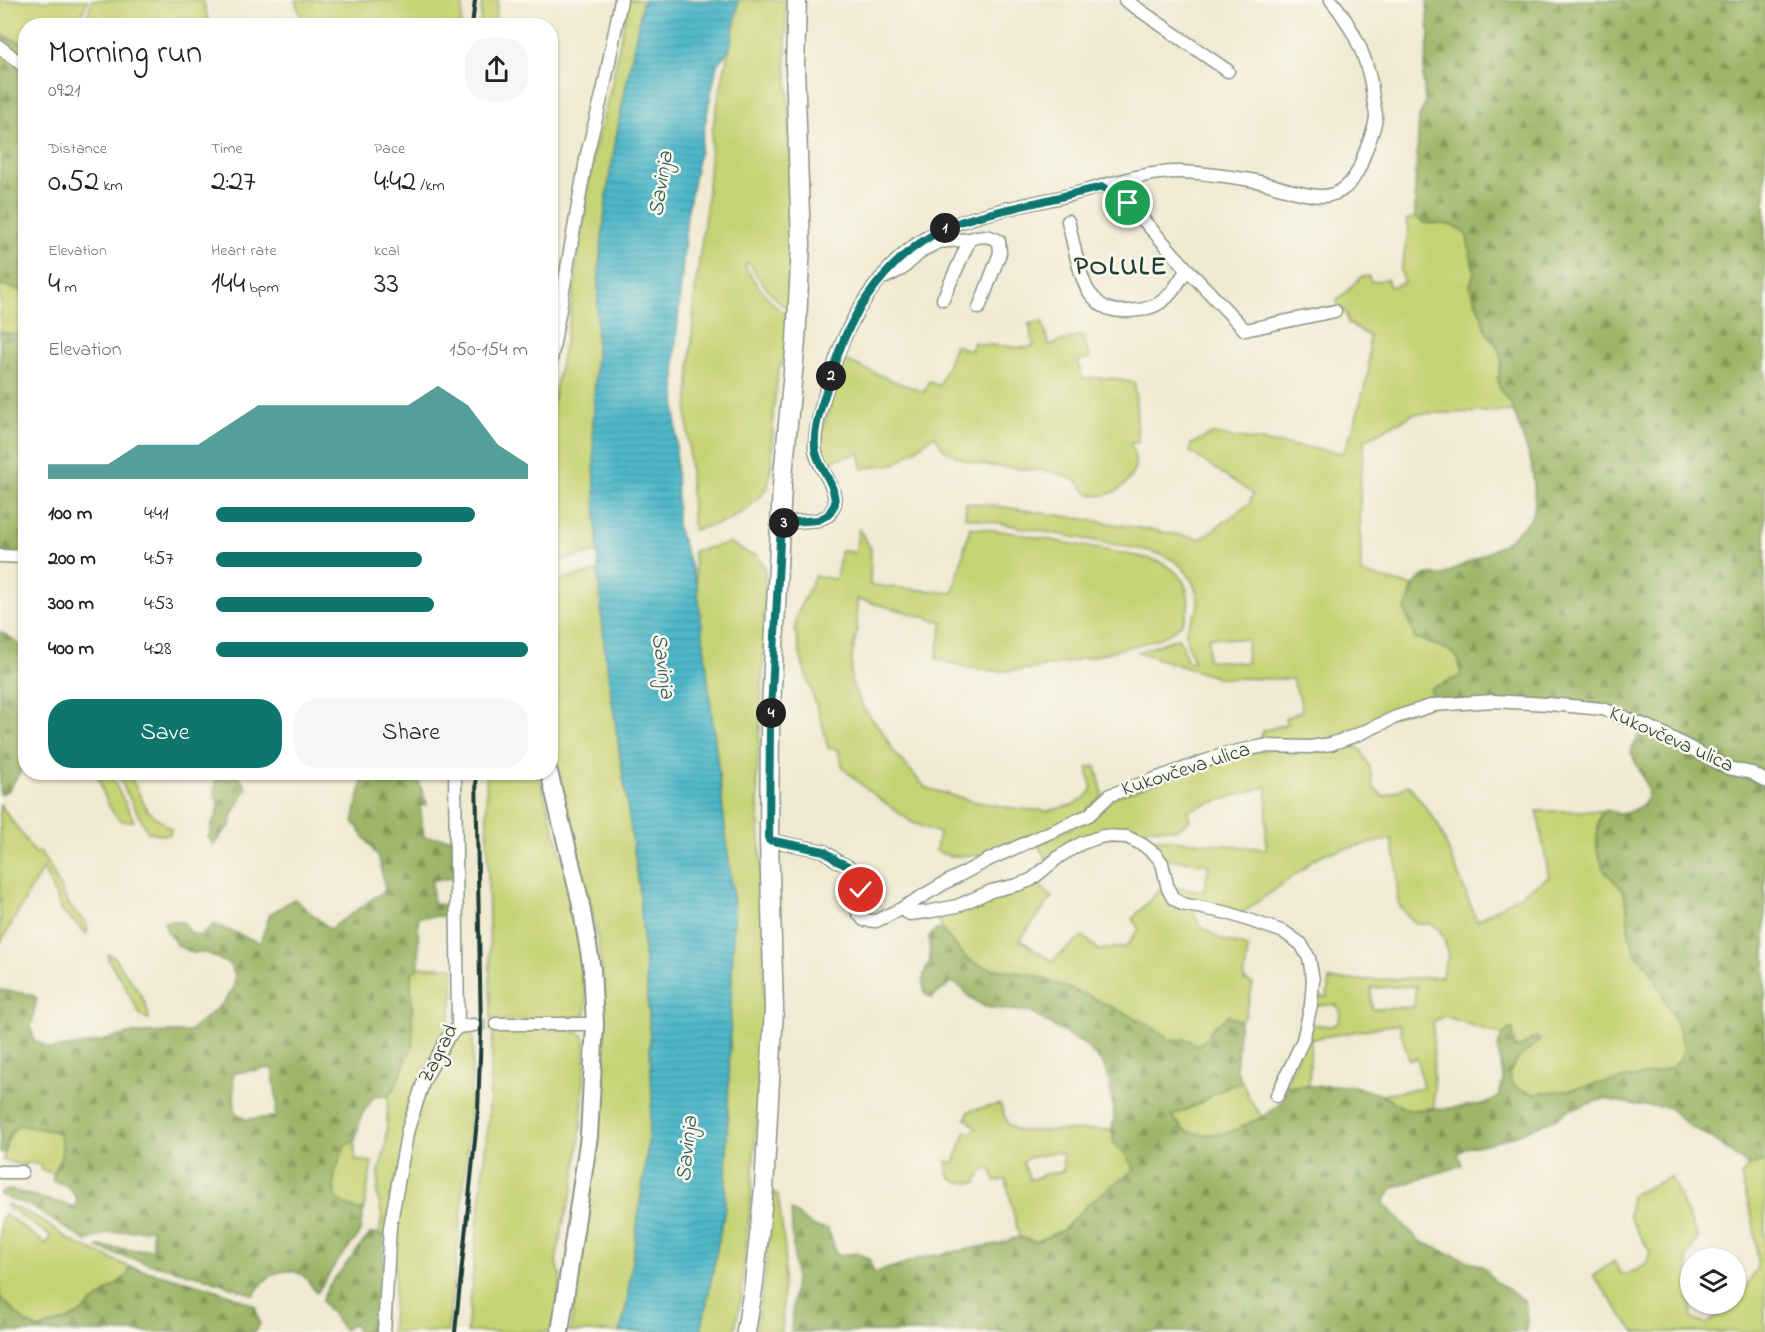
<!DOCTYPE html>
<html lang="en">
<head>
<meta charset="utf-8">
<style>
	body { margin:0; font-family:"Indie Flower",sans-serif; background:#f6f6f6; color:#202124; height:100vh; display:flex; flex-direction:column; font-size:22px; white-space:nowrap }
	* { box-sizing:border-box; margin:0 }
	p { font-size:20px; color:#757577 }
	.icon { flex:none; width:33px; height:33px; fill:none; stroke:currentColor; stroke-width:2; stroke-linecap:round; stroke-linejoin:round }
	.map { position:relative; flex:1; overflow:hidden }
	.sheet { position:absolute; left:18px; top:18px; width:540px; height:762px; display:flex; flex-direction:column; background:#fff; border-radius:24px; box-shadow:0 2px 4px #0004 }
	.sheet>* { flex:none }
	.fabs { position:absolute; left:1680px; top:1248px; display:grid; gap:12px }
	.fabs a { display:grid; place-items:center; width:66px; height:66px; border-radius:50%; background:#fff; box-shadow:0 2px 4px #0004; font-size:30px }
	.pin { position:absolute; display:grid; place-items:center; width:51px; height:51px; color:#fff; margin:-26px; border:3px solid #fff; border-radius:50%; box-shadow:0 2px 6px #0007 }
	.km { position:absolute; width:30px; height:30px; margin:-15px; border-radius:50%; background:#222; color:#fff; font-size:16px; line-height:30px; text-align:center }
	.round { display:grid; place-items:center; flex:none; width:63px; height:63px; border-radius:24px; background:#f6f6f6 }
	.summary { display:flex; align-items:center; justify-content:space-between; height:102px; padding:0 30px }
	h1 { font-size:33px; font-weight:600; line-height:45px }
	.metrics { display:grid; grid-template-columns:repeat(3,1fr); gap:9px; height:102px; padding:6px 30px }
	.metrics div { display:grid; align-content:center }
	.metrics b { font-size:30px; font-weight:600 }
	.metrics small { font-size:16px; font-weight:400 }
	.metrics p { font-size:16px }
	.chart { height:168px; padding:12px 30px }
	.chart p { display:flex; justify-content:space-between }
	.chart svg { width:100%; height:108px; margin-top:6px; fill:#0f766e; opacity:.7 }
	.primary-button { display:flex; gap:12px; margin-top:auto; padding:12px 30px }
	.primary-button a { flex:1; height:69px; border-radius:24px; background:#0f766e; color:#fff; font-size:24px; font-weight:600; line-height:69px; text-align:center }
	.primary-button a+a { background:#f6f6f6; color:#202124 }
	ul { padding:0 30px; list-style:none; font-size:20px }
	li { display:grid; grid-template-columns:96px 72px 1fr; align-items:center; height:45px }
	li i { height:15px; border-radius:8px; background:#0f766e }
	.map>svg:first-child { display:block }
</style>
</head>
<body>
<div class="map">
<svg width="1765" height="1332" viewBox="0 0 1765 1332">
	<defs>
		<pattern id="forest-firs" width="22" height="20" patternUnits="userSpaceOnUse" patternTransform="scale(1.5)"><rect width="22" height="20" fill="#9cb566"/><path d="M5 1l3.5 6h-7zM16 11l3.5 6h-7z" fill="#7f9455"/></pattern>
		<pattern id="water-rules" width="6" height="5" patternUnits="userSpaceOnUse" patternTransform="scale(1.5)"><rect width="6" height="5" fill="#4db8c9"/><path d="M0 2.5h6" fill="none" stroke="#3f97a4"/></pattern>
	</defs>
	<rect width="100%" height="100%" fill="#fbf7ec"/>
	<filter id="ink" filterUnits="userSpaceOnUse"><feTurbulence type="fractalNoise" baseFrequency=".0167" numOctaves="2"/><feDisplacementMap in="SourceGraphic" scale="12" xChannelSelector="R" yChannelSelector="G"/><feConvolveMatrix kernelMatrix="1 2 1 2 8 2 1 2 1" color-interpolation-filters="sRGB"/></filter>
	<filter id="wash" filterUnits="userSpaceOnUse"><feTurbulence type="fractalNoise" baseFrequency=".008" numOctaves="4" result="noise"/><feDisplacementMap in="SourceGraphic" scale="24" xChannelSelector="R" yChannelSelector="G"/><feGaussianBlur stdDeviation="1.35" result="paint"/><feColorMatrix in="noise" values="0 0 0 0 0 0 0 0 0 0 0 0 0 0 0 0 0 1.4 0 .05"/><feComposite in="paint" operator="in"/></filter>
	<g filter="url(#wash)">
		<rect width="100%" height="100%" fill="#f0ead2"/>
		<!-- green -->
		<path fill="#c6d374" stroke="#728854" stroke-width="1.5" fill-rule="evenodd" d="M0,0H88L77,25L26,26L25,44L0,35Z
			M92,0H203L209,25L84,26Z
			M295,0H463L461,25L304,26Z
			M482,0H498L495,25H480Z
			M628,0H643L617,132L607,193L599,267L593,432L599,552L565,559L552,561L551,560V411L569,322L592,159L611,88Z
			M739,0H786V61L791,138L794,216L791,311C777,303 758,279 750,264L747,263L745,266C757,287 772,305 792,319L787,351L778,371L773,414L772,460L768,487L759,498L746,510L725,522L693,530L687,414L695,292L707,201L712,131Z
			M1415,217L1424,223L1447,224L1460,229L1467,236L1474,271L1470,286L1490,338L1498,347L1502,360L1498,378L1500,390L1511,403L1513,411L1414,414L1365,440L1360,485L1361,573L1413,586L1409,601L1405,610L1415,639C1424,641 1452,649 1457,657C1460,661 1460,671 1461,677L1430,689L1436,701L1320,742L1261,741L1262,731L1287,724L1285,718L1302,711L1300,699L1292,679L1218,678L1138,652L1178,638L1182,643L1187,660L1194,663C1191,654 1185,641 1186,631C1187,624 1194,617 1197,610C1200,600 1197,593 1193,583C1182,562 1171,557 1150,551L965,517L966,503C998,505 1027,511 1058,515C1106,523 1153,529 1200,539L1249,504L1253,494L1190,452L1191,444L1212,434L1343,453L1355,423L1369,370V336L1348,323L1346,313L1338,306L1337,301L1361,277L1369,276L1371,282L1387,279L1390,287L1404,283L1401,270L1409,228L1406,220ZM1209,637L1248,640L1246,663L1208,660Z
			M0,284L25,292V338L23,335L0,332Z
			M1042,321L1049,345L1082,335L1090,358L1078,361L1082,378H1111L1135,383L1138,443H1130C1137,458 1138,467 1128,481C1119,493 1100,500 1087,492C1082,488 1079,482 1074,480C1066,476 1056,472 1048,471C1013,466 975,471 945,450C941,447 938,440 935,435L897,463L862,469L860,453L826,462L821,445L823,428L842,359L896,382L924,392L929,381L939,386L955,345L971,351L974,342L979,344L1024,348L1034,346L1029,324Z
			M970,527L1008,532L1152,559C1170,565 1185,575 1188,596C1190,608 1186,621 1176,629C1162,641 1138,644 1121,649C1082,659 1043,670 1003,671C980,672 958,665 936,659L943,622L857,599V631L852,656L851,682L864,709L882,731L894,752L926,788L972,801L1011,808L1048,811L1072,805L1085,798L1092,790L1087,768L1096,766L1103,795L1084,813L981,859L978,855L950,856L936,851L939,833L913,823L865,788L843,768L838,750L828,748L822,723L802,662L795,630L797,614L815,576L836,579L841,550L855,553L859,529L871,549L870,585L953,593Z
			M730,543L750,554L757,555L765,568V579L764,649L757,779L763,911L764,1007L752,1189L741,1299L734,1332H701L725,1208L734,905L693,551Z
			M598,571L605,652L639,886L649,1017L652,1100L647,1151L626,1308L620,1332H570L600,1117L605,1055L604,1009L601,962L595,925L551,738L550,584L556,581Z
			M1347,742L1361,750L1370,767L1373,787L1384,797L1409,785L1438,824L1477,921L1549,877L1537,811H1601L1598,826L1597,849L1604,870L1623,890L1627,905L1629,934L1636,954L1650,969L1680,1031L1684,1050L1679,1061L1673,1067L1654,1073L1567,1090L1535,1094L1518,1089L1512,1083L1509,1075L1516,1061L1539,1040L1537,1037L1519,1048L1514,1047V1042L1510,1029L1502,1036L1445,1016L1433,1022L1434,1108L1408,1110L1381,1095L1423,1088L1417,1058L1409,1060L1399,1024L1311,1039L1309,1087L1286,1086L1309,1024L1331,1026L1338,1023L1341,1013L1337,1005H1312L1314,996L1327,997L1329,980H1368L1441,977L1448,956L1445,942L1439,929L1430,924H1417C1392,903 1398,901 1397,871C1397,860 1393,849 1391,839L1326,853L1312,860L1302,870L1241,914L1185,902L1171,887L1204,891L1209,865L1164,858L1154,849L1151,838L1266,849L1267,786L1187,810L1190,820L1177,829L1147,828L1129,833L1065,847L1046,859L1038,845L1092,817L1114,797L1230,757L1269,749ZM1416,986L1414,1007L1372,1009L1371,988Z
			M97,773H110L134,821C130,821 127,822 123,821C109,816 101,786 97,773Z
			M117,773H129L147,810L171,829L170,834L164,835L148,832L124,788Z
			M486,773H538C559,847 589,936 586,1014L579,1018L491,1021Z
			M0,804L35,853L41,852C43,860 50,865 53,873C59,886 66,903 77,914C79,917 83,918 85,921C88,925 88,929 87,934L77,924L63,913L43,868L0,944Z
			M1036,882L1052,897L1020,940L1052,961L1083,936L1099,950L1126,947L1139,929L1132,919L1163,886L1193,910L1200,926L1220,939L1248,947L1244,980L1253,984L1245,1017L1240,1021L1228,1016L1212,1028L1208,1037L1198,1045L1185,1039L1167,1041L1147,1024L1091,997L1034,975L989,968L968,960L942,930L938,915L993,895Z
			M108,954L115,957C125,977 148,996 149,1019L142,1017L138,1011L123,982L108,960Z
			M419,967H453V997L448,1028L426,1065L384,1237L379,1234L382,1217L377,1194L379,1172L386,1144L388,1097L395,1087L413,1045L411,981L412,973Z
			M473,1028C473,1130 459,1231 448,1332H391L395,1287L394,1245L396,1217L407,1155L423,1092L456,1035L465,1030Z
			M538,1029L576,1031L583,1035L586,1044L581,1128L573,1189L563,1223L556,1261L561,1276L553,1332H467L489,1112L493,1030Z
			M1242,1082L1249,1098L1262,1117L1231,1132L1204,1135L1185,1131L1172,1116L1200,1103L1224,1088Z
			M1000,1104L1008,1124L1018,1131L1112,1130L1114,1144L1127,1155L1135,1170L1115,1183L1088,1204L1063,1230L1036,1242L1019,1237L1006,1180L995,1181L992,1170L985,1169L979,1176L977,1183L958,1182L950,1178L947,1170V1161L954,1163L966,1131L971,1133L976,1128L966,1118L969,1111ZM1055,1152L1063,1154V1171L1046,1174L1030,1180L1023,1162L1029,1158Z
			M18,1125L58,1132C66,1149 62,1158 53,1174L41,1169V1165L26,1162L25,1166L3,1160C6,1147 7,1134 18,1125Z
			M355,1141V1160L372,1162L364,1209L359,1211L337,1200C329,1179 338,1165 345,1145Z
			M1761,1161L1765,1163V1332H1635L1593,1276L1614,1261L1621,1274L1630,1273L1646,1265L1650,1252L1629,1216L1631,1195L1671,1177L1698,1238L1687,1257L1692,1319L1706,1324L1736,1304L1756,1270L1758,1260L1753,1222L1741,1176L1748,1166Z
			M773,1193L778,1195L785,1250L782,1325L781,1332H755L765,1275Z
			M7,1204L40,1219L71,1241L130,1267L128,1275L79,1314L67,1320L38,1329L27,1324L0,1297V1222L5,1214L46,1244L51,1236L6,1206Z"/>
		<!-- forest -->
		<path fill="url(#forest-firs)" stroke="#5e794d" stroke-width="1.5" fill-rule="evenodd" d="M1427,0H1765V776L1729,764L1626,712L1436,701L1430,689L1461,676C1460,671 1460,661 1457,657C1452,648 1425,641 1415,639L1405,610L1409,601L1413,586L1420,578L1424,575H1443L1504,544L1530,520L1535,506L1534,484L1531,462L1511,403L1500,390L1498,378L1502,360L1498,347L1486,332L1479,307L1470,286L1474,271L1467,236L1460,229L1447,224L1424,223L1415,217V189L1419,118L1425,103L1423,78L1429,35Z
			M0,35L25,44V292L0,284Z
			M0,332L23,335L25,338V554L0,553Z
			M0,632L13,639L26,651L25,764L9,790L0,794Z
			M1642,729L1703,760L1728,775L1753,780L1765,787V1163L1761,1161L1748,1166L1715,1140L1688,1125L1668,1107L1637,1105L1604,1099L1568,1110L1557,1118L1516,1135L1491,1143L1464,1148L1458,1154L1462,1165L1393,1188L1383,1202L1419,1241L1484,1267L1494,1280L1525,1301L1527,1321L1526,1332H791L795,1277L791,1210L814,1227L828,1229L837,1255L857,1253L869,1259L874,1273L924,1257L997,1244L1019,1237L1036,1242L1063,1230L1088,1204L1115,1183L1135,1170L1127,1155L1114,1144L1112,1130L1114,1117L1110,1084L1103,1064L1085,1045L1030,1012L985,1007L968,996L962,988L952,982L932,998L925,994L923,984L924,974L930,961L929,937L935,930H942L968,960L989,968L1034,975L1091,997L1147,1024L1166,1036L1168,1041L1185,1039L1198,1045L1208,1037L1212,1028L1228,1016L1240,1021L1236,1068L1242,1082L1224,1088L1200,1103L1172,1116L1185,1131L1204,1135L1231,1132L1262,1117L1282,1102L1286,1086H1354L1381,1095L1408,1110L1443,1109L1483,1104L1498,1097C1500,1091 1503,1084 1503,1078C1502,1058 1489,1043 1510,1029H1513L1514,1047L1519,1048L1536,1037L1540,1040L1516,1061L1509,1075L1512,1083L1518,1089L1535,1094L1567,1090L1654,1073L1673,1067L1679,1061L1684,1050L1680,1031L1650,969L1636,954L1629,934L1627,905L1623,890L1604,870L1597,849L1598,826L1601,811C1604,811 1607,810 1610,811C1613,811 1616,814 1619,814C1625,814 1632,811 1637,808C1662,796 1635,768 1631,751Z
			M368,772H409L416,774L427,805L420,806L424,837L452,838L454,878L432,880L433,904L445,905V916L418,917L419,967L412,973L411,981L413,1045L395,1087L388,1097L375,1095L362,1114L355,1141L345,1145C338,1165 329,1179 337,1200L359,1211L364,1209L359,1235L336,1263L317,1293C312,1288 307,1277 301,1274C281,1264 264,1278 254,1295L206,1278L125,1257L97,1248L100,1246L132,1250L153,1249L152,1229L107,1233L86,1241L32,1207L0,1195V1192L11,1190L75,1207L77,1198L66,1185L52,1181C56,1160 69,1156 58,1132L18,1125C9,1133 6,1142 5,1153L0,1152V990L30,994L37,998L31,1027L34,1040L51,1049L89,1044L133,1033L189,1032L223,1003L234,988L235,974L229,964L207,953H194L178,946L167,931L164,922L170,920L184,923L191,933L200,936L214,924L260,943L270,914L294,899L330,929L385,890L379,858L353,821L364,775ZM272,1068L277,1101L275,1117L245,1119L235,1112L233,1073Z
			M216,773H236L247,788L232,816L231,825L221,835L214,845L208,837L211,831V825L216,817L219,807L215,795Z
			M370,1234H379L384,1237L382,1332H358L353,1323L344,1330L322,1301L328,1287Z
			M130,1267C173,1278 215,1286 255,1306L260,1324L254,1332H0V1297L27,1324L38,1329L67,1320L79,1314L128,1275Z"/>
		<!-- water -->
		<path fill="url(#water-rules)" stroke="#367a7e" stroke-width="1.5" d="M643,0H739L730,49L717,64L687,214L675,355L677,526L697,584L734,905L725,1208L701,1332H620L626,1308L647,1151L652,1100L649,1017L639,886L605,652L598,571L593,432L599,267L607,193L617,132Z"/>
	</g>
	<g filter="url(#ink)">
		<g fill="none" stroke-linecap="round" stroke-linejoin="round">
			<!-- street-tunnel -->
			<path stroke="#c6c7b2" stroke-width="12" stroke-dasharray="12 6" stroke-linecap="butt" d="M474,1025L496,1024"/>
			<defs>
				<path id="street" d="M1125,0L1228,71
					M0,47L26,68
					M1103,187L1128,203L1187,269L1245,330L1335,311
					M1068,221C1074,244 1077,268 1087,289C1090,294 1098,303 1103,306C1117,315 1148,311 1161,302C1173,294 1179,281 1187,269
					M970,239C981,235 989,235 999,241L1000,253L979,308
					M886,277L902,269L923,250L939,242L970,239L943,299
					M550,366L587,154L604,87L621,0
					M781,523L818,520L829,515L835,504C835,499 834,494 833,490C828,475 815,462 815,446C815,421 825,396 832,372C849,313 890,249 950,226C988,211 1030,204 1070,195C1106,186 1143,171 1181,172C1204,173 1233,177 1256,181C1275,185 1313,200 1330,195C1348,191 1358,174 1363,158C1367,146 1375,130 1376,117C1376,111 1374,104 1373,98C1370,63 1354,28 1331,0
					M0,556L26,557
					M769,840L824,851L837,861L848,866L861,878L858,913L864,920L876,921L901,909L943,884L990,859L1089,815L1110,795L1228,753L1264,746L1309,747L1331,744L1359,734L1396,717L1434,705L1493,701L1549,704L1603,709L1654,729L1728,768L1752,773L1765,781
					M901,909L910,914L927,912L957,906L991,891L1017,885L1031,880L1060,856L1082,843L1103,836L1127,837L1143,845L1155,854L1162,863L1168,889L1173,898L1182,904L1228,913L1284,932L1301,944L1309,958L1313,980L1311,1005L1303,1040L1277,1096
					M496,1024H595
					M458,1027L474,1025
					M0,1172H22
					M384,1332L390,1227L408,1129L424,1080L448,1037L458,1027L455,772"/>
				<path id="secondary" d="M549,772L580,900L592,969L595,1024L589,1136L560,1332"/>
				<path id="primary" d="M746,1332L754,1283L764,1188L774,1009L769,840L770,729L782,486L796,341L801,244L795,66L797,0"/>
			</defs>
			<!-- street casing -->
			<use href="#street" stroke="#889483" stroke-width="15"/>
			<!-- secondary casing -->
			<use href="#secondary" stroke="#889483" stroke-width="20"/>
			<!-- primary casing -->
			<use href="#primary" stroke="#889483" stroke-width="21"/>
			<!-- street -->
			<use href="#street" stroke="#fff" stroke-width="12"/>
			<!-- secondary -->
			<use href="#secondary" stroke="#fff" stroke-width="16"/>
			<!-- primary -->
			<use href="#primary" stroke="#fff" stroke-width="18"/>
			<!-- rail -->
			<path stroke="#1f3d34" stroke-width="4" d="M472,26L475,0
				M455,1332L478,1111L481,1031L476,772"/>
		</g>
	</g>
	<g fill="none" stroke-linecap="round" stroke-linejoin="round" filter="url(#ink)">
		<defs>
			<path id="route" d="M861,890V878L848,866L837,861L824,851L769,840L770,729L781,523L818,520L828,515L835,504C835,499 834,494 833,490C829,476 817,464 815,448C813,423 825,397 832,373C849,312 889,254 948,227C966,218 989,214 1009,209C1040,202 1071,194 1103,187L1128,203"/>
		</defs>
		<!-- route casing -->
		<use href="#route" stroke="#fff" stroke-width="12"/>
		<!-- route -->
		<use href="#route" stroke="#0f766e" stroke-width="8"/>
	</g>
	<g text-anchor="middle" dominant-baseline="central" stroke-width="5" stroke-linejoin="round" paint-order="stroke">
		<!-- street labels -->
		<g font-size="21" fill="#1f3d34" stroke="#fbf7ec">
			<text transform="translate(1671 740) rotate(24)">Kukovčeva ulica</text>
			<text transform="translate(1186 770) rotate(-18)">Kukovčeva ulica</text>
			<text transform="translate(439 1054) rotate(-63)">Zagrad</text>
		</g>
		<!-- water labels -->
		<g font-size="22" font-style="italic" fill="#2a5c59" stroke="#fbf7ec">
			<text transform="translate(662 184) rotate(-81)">Savinja</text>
			<text transform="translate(662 666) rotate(82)">Savinja</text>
			<text transform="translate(688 1149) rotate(-84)">Savinja</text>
		</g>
		<!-- district labels -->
		<g font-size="27" font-weight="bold" letter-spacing="1.5" fill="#1f3d34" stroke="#fbf7ec">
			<text x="1121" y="267">POLULE</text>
		</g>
	</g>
</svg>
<div class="fabs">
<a><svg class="icon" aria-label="layers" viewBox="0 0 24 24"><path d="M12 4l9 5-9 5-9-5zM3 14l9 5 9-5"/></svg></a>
</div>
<div class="pin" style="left:1128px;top:203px;background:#1e9e55"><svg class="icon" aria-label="arrive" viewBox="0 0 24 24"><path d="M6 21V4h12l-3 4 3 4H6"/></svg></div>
<div class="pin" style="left:861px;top:890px;background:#d93025"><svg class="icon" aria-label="check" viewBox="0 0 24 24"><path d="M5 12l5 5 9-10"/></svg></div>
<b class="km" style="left:945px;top:228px">1</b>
<b class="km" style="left:831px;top:376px">2</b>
<b class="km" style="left:784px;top:523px">3</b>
<b class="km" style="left:771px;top:713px">4</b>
<section class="sheet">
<div class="summary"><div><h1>Morning run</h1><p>09:21</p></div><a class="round"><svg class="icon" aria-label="share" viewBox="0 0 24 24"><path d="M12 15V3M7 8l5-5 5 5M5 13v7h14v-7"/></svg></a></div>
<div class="metrics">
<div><p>Distance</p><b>0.52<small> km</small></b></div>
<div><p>Time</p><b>2:27</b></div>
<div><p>Pace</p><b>4:42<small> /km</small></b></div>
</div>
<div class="metrics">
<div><p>Elevation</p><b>4<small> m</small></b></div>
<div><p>Heart rate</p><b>144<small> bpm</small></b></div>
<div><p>kcal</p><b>33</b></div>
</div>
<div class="chart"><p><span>Elevation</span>150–154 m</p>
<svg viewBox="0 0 160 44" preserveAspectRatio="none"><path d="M0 44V38L10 38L20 38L30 30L40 30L50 30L60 22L70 14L80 14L90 14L100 14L110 14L120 14L130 6L140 14L150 30L160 38V44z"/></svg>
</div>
<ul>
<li><b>100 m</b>4:41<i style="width:83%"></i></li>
<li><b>200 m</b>4:57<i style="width:66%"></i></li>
<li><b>300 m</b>4:53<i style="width:70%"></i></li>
<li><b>400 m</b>4:28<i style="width:100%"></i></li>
</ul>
<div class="primary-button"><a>Save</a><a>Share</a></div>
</section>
</div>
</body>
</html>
